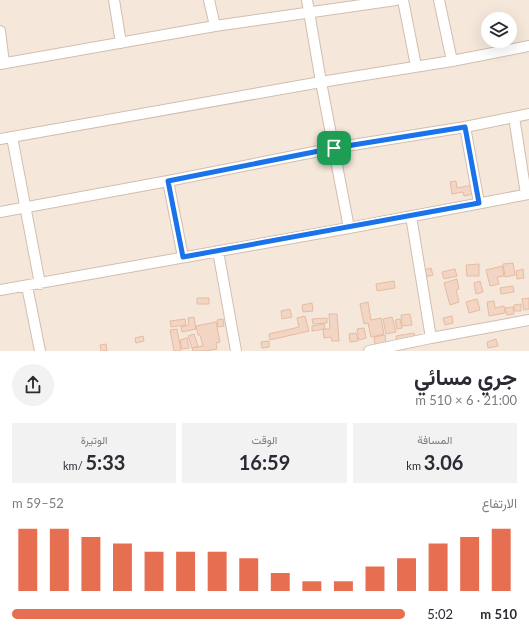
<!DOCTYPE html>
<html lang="ar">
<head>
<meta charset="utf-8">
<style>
	body { margin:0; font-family:Lato,Vazirmatn,sans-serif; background:#f2f2f3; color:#2b2b33; direction:rtl; height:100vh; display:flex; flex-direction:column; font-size:15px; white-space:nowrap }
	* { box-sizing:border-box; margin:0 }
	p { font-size:13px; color:#7c7c81 }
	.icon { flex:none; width:22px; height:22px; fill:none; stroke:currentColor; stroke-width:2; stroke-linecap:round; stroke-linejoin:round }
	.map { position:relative; height:351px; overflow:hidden; direction:ltr }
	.sheet { display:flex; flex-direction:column; background:#fff; flex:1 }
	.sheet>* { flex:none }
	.fabs { position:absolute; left:481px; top:12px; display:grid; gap:8px }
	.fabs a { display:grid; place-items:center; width:36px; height:36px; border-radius:50%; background:#fff; box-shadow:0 4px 16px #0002; font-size:20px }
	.pin { position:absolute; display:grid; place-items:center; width:34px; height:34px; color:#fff; margin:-17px; border-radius:8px; box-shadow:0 2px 6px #0006 }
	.round { display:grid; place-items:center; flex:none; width:42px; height:42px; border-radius:21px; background:#f2f2f3 }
	.overview { display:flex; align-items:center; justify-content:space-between; height:68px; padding:0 12px }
	h1 { font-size:22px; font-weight:700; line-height:30px }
	.figures { display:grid; grid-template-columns:repeat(3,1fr); gap:6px; height:68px; padding:4px 12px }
	.figures div { display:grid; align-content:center; border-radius:0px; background:#f2f2f3; text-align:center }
	.figures b { font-size:20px; font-weight:700 }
	.figures small { font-size:11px; font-weight:400 }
	.figures p { font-size:11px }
	.chart { height:112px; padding:8px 12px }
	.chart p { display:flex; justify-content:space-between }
	.chart svg { width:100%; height:72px; margin-top:4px; stroke:#e76f51; stroke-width:6 }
	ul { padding:0 12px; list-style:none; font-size:13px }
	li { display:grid; grid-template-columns:64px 48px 1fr; align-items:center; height:30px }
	li i { height:10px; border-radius:5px; background:#e76f51 }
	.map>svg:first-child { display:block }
</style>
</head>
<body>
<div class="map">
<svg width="529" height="351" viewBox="0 0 529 351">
	<rect width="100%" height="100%" fill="#fdf6ec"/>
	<!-- residential -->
	<path fill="#f5e8da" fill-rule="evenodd" d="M0,0H529V351H0ZM488,19H510V41H488Z"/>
	<!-- building -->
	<path fill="#f3d5c3" stroke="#e6bba3" d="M456,181L457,188L473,185L474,194L464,196L463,192L452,194L450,182Z
		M513,263L515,275L505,277L503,264Z
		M479,264V276H467L466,265Z
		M502,266L504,276L497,277L499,284L490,286L486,270Z
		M431,268L433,275L425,277L423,270Z
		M455,269L457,276L444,279L442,272Z
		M523,269L524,278L517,279L516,271Z
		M457,279L459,289L456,290L459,302L450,305L444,283Z
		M394,281L395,288L377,291L376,284Z
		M480,281L483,292L476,294L474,283Z
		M513,286L514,292L501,294L500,288Z
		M197,298H209V304H197Z
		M529,298V309L524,310L522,299Z
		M477,299L480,310L469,313L466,302Z
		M494,301L495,308L504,306L505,313L489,316L487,302Z
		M368,302L371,320L381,318L384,334L371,337L368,323L364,324L360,304Z
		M312,303L313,311L303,312L302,305Z
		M521,304V311H514V305Z
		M513,307L514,314L507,315L505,308Z
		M290,309L292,317L282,319L281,311Z
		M329,314H337L339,341H332L331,337L324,338L323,329H330Z
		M410,314L412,325L402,326L401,315Z
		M305,316L309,331L270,340L269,334L299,327L297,318Z
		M452,316L453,323L445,325L443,318Z
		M194,317L196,329L182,332L181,327L189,325L188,318Z
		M392,317L396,332L386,334L383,319Z
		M327,318V323L313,324L312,319Z
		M185,319L186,325L171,327L170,321Z
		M223,319L224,326L218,327L217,320Z
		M400,319L402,328L397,329L395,320Z
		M216,322L220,342L216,343L217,349L205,351H193L192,348L203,346L200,335H198L196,326Z
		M324,324L325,329L312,331V326Z
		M364,328L366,338L359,340L357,329Z
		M177,329L181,351H174L170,330Z
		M356,333L358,341L350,342L349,334Z
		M414,333L415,338L397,342L396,336Z
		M194,334L198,346L192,348L188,336Z
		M385,335L386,344L375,346L374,337Z
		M143,336L144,341L136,343L135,338Z
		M187,338L189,348L182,349L180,340Z
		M496,339L498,346L488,348L487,342Z
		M269,341V347L262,348L261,342Z
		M106,344L107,351H101L100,345Z"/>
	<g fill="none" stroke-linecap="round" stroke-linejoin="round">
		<defs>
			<path id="street" d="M114,0L121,43
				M209,0L215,26
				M307,0L321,82L349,228
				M403,0L416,66
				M439,0L452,61
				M0,31L4,63
				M0,64L215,26L396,0
				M514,117L526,194
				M465,127L479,203
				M12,137L40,284
				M0,139L321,82L452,61L529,46
				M168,181L183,257
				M0,212L168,181L334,148L465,127L529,114
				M411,216L431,338
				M218,251L236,351
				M27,286L40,351
				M0,290L349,228L529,194
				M369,351L431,338L529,320"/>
		</defs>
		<!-- street casing -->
		<use href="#street" stroke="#d1beb0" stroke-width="12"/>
		<!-- street -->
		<use href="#street" stroke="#fff" stroke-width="10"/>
	</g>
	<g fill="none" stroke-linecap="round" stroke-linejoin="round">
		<defs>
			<path id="route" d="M465,127L479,203L183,257L168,181L334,148Z"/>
		</defs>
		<!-- route casing -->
		<use href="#route" stroke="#fff" stroke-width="8"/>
		<!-- route -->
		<use href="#route" stroke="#1a73e8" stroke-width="5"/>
	</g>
</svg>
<div class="fabs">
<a><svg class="icon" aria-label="layers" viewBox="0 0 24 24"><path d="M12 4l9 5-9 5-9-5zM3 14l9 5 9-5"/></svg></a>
</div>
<div class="pin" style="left:334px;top:148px;background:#1e9e55"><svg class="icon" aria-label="arrive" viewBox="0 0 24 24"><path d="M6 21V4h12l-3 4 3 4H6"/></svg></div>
</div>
<section class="sheet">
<div class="overview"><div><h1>جري مسائي</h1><p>21:00 · 6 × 510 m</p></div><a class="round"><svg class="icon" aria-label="share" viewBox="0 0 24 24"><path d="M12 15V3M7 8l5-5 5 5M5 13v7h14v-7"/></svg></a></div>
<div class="figures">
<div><p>المسافة</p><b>3.06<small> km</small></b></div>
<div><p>الوقت</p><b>16:59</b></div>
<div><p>الوتيرة</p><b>5:33<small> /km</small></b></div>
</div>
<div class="chart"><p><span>الارتفاع</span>52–59 m</p>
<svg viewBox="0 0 160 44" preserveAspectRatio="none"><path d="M5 44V6M15 44V6M25 44V11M35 44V15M45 44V20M55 44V20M65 44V20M75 44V24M85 44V33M95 44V38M105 44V38M115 44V29M125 44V24M135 44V15M145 44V11M155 44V6"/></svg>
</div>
<ul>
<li><b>510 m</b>5:02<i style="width:100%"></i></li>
</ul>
</section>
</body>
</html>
